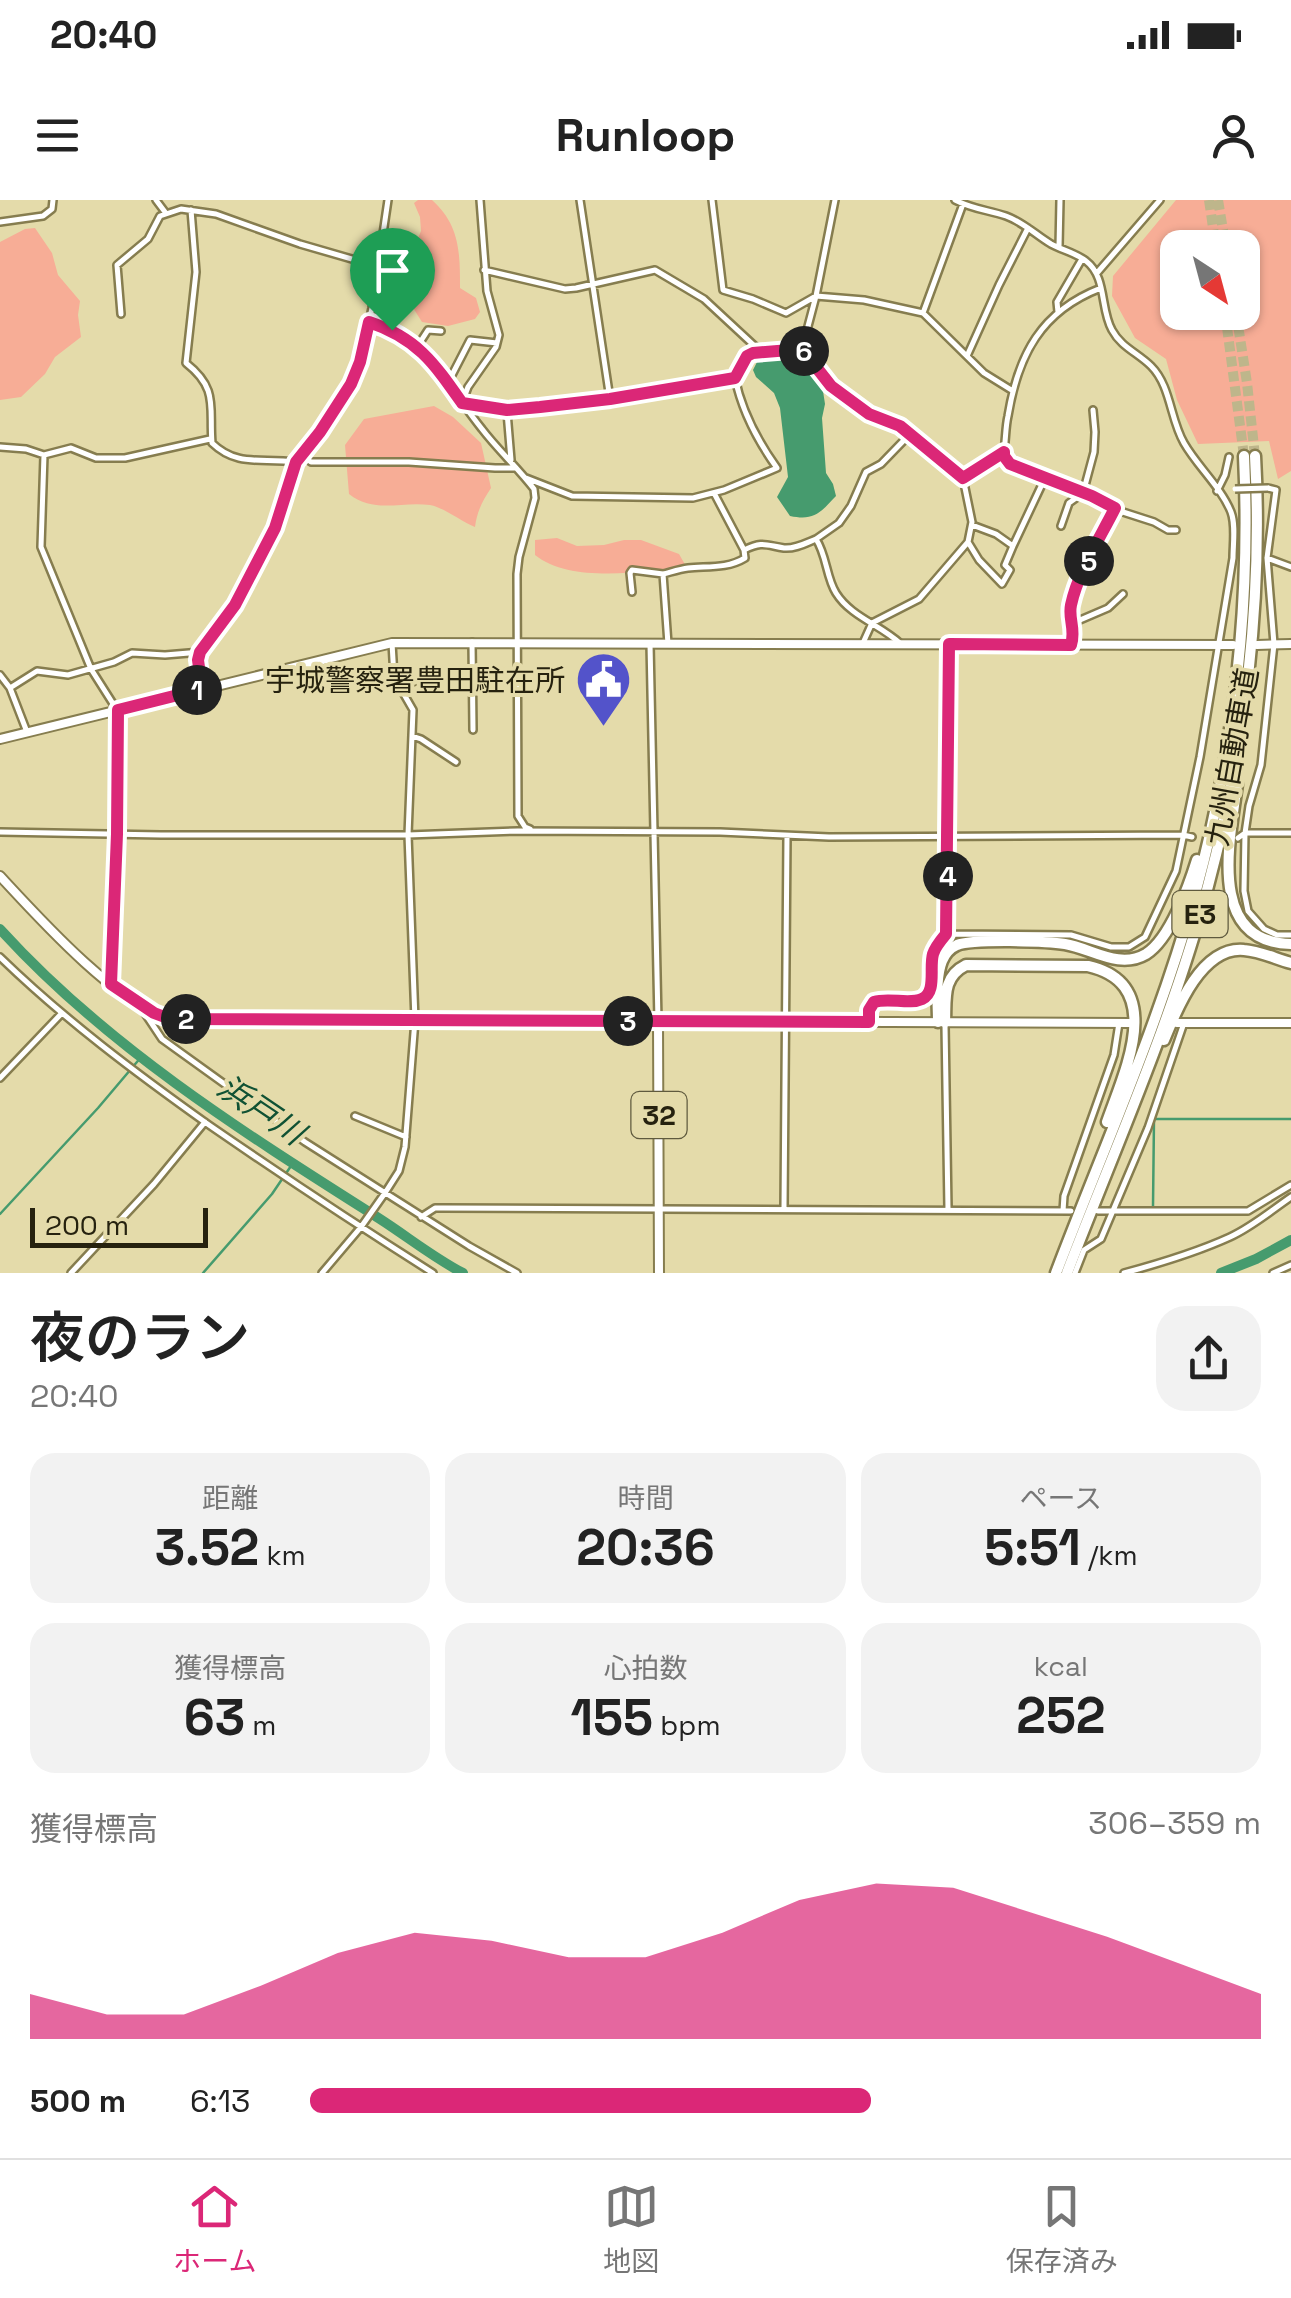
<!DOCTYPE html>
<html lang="ja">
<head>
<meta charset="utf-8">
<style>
	body { margin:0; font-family:"Space Grotesk","Noto Sans JP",sans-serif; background:#f2f2f2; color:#222; height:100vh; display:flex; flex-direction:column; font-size:38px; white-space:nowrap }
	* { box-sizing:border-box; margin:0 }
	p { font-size:32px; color:#767676 }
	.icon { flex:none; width:55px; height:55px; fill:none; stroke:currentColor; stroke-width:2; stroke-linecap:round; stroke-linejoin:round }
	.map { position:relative; height:1073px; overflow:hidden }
	.sheet { display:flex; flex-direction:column; background:#fff; flex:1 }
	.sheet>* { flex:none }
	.needle { width:65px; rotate:144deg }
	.fabs { position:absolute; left:1160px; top:30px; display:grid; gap:20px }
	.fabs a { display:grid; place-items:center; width:100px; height:100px; border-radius:20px; background:#fff; box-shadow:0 2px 8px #0004; font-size:50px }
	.scale { position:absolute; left:30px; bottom:25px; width:178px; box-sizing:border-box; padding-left:10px; border:5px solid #26220f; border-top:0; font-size:28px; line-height:35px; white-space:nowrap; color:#26220f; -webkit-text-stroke:8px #e4dbaa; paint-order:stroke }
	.pin { position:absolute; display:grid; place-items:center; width:85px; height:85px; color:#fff; margin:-102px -42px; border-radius:50% 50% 50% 0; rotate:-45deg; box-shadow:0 0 10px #0007 }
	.pin .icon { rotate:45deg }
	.km { position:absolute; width:50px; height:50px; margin:-25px; border-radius:50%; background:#222; color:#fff; font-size:28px; line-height:50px; text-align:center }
	.round { display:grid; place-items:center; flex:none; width:105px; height:105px; border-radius:30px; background:#f2f2f2 }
	.overview { display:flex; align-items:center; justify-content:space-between; height:170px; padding:0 30px }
	h1 { font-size:55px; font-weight:600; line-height:75px }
	.figures { display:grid; grid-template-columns:repeat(3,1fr); gap:15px; height:170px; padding:10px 30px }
	.figures div { display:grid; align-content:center; border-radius:25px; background:#f2f2f2; text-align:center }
	.figures b { font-size:50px; font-weight:600 }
	.figures small { font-size:28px; font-weight:400 }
	.figures p { font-size:28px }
	.chart { height:280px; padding:20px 30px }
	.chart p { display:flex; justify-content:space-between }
	.chart svg { width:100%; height:180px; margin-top:10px; fill:#db2777; opacity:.7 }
	ul { padding:0 30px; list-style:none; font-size:32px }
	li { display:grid; grid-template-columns:160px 120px 1fr; align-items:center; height:75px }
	li i { height:25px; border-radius:12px; background:#db2777 }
	.status { display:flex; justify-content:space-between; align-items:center; height:70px; padding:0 50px; background:#fff; direction:ltr }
	.status svg { height:28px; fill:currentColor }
	header { display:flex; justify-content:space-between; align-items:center; height:130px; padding:0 30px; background:#fff; font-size:45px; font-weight:600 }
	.menu { display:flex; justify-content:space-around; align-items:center; height:140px; border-top:2px solid #e0e0e0; background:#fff; font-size:28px; color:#767676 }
	.menu a { display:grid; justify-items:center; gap:5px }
	.menu .selected { color:#db2777 }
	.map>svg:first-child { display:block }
</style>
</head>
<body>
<div class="status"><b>20:40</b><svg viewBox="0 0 49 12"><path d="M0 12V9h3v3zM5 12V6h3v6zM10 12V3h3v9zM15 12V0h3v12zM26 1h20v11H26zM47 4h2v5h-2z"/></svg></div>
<header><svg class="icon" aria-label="menu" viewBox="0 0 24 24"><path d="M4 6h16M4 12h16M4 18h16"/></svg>Runloop<svg class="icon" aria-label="person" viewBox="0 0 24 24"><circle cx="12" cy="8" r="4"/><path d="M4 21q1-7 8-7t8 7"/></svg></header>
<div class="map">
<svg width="1291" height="1073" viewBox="0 0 1291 1073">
	<rect width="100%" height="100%" fill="#e4dbaa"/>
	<!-- green -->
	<path fill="#f7ad96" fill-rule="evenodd" d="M418,0H432C460,25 460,53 460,88L476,98L480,112L475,119L448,126L422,122L410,103L414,67L412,53L421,31L420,17L414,3Z
		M1176,0H1291V271L1278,279L1269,241L1198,244L1177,200L1166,159L1135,138L1112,96L1113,76ZM1178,48H1242V112H1178Z
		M35,28L52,53L58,75L80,101L78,115L81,137L55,157L45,174L21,197L0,200V42L25,29Z
		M434,206L453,217L481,243L491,288C483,300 477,311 475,327C460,321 445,308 430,305C401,301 374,314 349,294L345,245L364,219Z
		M557,338L577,346L604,345L624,340H641L679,354L687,368C642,371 571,384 535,355V340Z"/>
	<!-- water -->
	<path fill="#469b6e" d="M785,156L802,160L823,191L825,204L822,218L826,273L833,284L836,296C820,313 814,321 790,316L777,297L788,277L780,208L774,193L756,177L753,170L758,160Z"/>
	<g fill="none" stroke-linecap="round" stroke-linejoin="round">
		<!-- stream -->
		<path stroke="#469b6e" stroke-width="2.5" d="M1153,1006L1154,919H1291
			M0,1014L98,908L142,856
			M203,1073L272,994L293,963
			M455,1073L457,1070"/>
		<!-- river -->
		<path stroke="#469b6e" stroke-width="10" d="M0,729C107,847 246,934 380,1019C408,1037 434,1058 463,1073
			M1221,1073L1256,1059L1291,1040"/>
		<!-- highway-tunnel -->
		<path stroke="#beb68b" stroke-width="10" stroke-dasharray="10 5" stroke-linecap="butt" d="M1209,0L1216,48
			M1218,0L1226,48
			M1225,112L1244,256
			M1236,112L1247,183L1255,256"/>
		<defs>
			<path id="street" d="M156,0L165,12
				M580,0L610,199
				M712,0L723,90L753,99L786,113L816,96L864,100L923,113L984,173L1013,191
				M835,0L816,96L802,149L831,186L869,214L900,226L963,278L972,322L968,342L919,399L872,423L863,443
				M191,10L196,72L186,163C219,189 209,207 212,243C238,268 263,257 295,262
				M0,22L43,16L52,9L53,0
				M1059,47L1060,0
				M484,70L565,89L576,88L655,70L704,99L759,150
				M1097,73L1160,0
				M1101,88C1041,111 1018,155 1008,216C1005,229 1006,243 1003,256L1010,264L1092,296L1123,312L1154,322L1168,330H1176
				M1058,112L1057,102L1082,59
				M923,113L963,4
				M121,114L117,65L148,39L160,16L181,9L216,14L300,44L376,66
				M369,122C431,142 444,182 482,229C498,250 518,268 534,289L535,298L519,357L517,374L518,616L525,627L530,629
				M417,147L428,130L441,131
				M967,156L999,85L1028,28
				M446,182L452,175L470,140L497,143
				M462,203L507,210L540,207L610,199L735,178
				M462,203L468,187L496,147L499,135L487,91L480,0
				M507,212L511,260
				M0,247L26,249L44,255L71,248L96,258H125L210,239
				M44,255L41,347L91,469L117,510V634L111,784
				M301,255L311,262H409L495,268H516
				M526,278L572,296L693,298L724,290L777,268C757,240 742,212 735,178L747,156L753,153L802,149
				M963,278L1002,254
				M1268,288L1276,290L1267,358L1274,444L1261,565L1249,606L1245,633L1244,691L1248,711L1264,729L1277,735H1291
				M1217,291L1225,275L1229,257
				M714,293L744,350C763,341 765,345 784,348C795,349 806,343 816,339C827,356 826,377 836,393C851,417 881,425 901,444
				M972,325L996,334L1013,346L1045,278
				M1061,326L1069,303L1083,293L1094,252L1095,232L1093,210
				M816,339L839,323L851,306L866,272L881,264L910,234
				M968,342L979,360L1002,384L1010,370L1005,365L1013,346
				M1267,358L1291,367
				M632,392L630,373L632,370L663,374
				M1073,423L1108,408L1123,394
				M472,442L473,530
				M650,444L658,821
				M668,444L663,374C671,372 680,369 688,368C707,366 727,369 745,358L744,350
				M1071,444C1077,428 1068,419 1071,405C1079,371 1100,339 1115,308
				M0,475L10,488L27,532
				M10,488L37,471L68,475L114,462L132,453L165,455L201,452
				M400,488L436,471
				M202,489L197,460L201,452L235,405L275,328L295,262L320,232L351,184L360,162L372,108L388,0
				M412,536L421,539L456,562
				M0,632L161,635H408L518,631L720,632L829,637L1183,635L1192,637
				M1238,638L1245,633H1291
				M946,734L1071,735L1111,747H1129L1145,737L1176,671L1200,557L1233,358C1233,344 1236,325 1231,312C1221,287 1197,266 1184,243C1170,219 1171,186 1151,166C1138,153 1121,147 1112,130C1100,109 1107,77 1086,61C1076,53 1062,50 1051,44C1036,35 1023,22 1006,16C988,10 972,9 955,0
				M0,757C65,820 136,873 209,925C283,976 357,1025 433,1073
				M142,809L162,839L305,942L469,1046L517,1073
				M869,822V810L874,801C889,797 910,805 922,799C937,792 930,767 933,754C935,747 941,740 946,734L949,445
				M945,825L948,1009
				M0,878L62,813
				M355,916L406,937
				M784,1008L787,636
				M1063,1011L1064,996L1114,855L1119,823
				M1098,1011H1248L1291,985
				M421,1017L435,1008H443L1071,1011
				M71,1073L154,984L205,922
				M322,1073L361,1027L385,993L399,971L405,947L415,820L408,635L413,510L394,477L392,443
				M1075,1073L1084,1050L1101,1039L1148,928L1184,823
				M1124,1073C1161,1063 1195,1053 1230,1037C1252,1027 1272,1010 1291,997
				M1273,1073L1291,1065"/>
			<path id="secondary" d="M1257,445L1291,444
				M0,539L392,443L1233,445"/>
			<path id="primary" d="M0,676C38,717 118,806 171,819L1131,823
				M658,821L659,1073
				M1177,823H1291"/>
			<path id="highway" d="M1237,584C1230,640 1206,742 1291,744
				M938,822C938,803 935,779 942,761C945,754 950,748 957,745C972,739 1047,741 1065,744C1091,748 1119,770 1146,754C1170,739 1189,686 1197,660
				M945,822C946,798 942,777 966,765L1088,766C1168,784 1124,873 1107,922
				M1164,840C1177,808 1202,746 1244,750C1260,751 1276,759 1291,763
				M1056,1073C1104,947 1159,824 1195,694C1234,552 1251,403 1244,256
				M1067,1073C1116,945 1173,819 1208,686C1245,548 1263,399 1255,256"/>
		</defs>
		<!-- street casing -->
		<use href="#street" stroke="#867d4f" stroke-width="10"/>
		<!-- secondary casing -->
		<use href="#secondary" stroke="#867d4f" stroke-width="12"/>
		<!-- primary casing -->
		<use href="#primary" stroke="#867d4f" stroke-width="12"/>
		<!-- highway casing -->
		<use href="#highway" stroke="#867d4f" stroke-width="15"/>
		<!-- street -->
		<use href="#street" stroke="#fff" stroke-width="5"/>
		<!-- secondary -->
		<use href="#secondary" stroke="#fff" stroke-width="8"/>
		<!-- primary -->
		<use href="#primary" stroke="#fff" stroke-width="8"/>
		<!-- highway -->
		<use href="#highway" stroke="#fff" stroke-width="10"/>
		<defs>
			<path id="street-bridge" d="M1235,289L1268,288"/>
		</defs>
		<!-- street-bridge casing -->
		<use href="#street-bridge" stroke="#867d4f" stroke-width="10" stroke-linecap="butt"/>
		<!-- street-bridge -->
		<use href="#street-bridge" stroke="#fff" stroke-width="5"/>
	</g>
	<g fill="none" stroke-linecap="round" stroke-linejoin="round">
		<defs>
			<path id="route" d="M369,122C417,138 434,163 462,203L507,210L540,207L610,199L735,178L747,156L753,153L802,149L831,186L869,214L900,226L963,278L1004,252V256L1010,264L1092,296L1115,308C1100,338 1078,372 1071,405C1068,419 1076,429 1071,445L949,444L946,734C941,740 935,747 933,754C929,768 937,792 922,799C909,805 889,797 874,802L869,810V822L170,819L154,813L111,784L117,634L118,510L202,489L198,460L200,452L235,405L275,328L296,262L320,232L351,184L360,162Z"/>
		</defs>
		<!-- route casing -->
		<use href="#route" stroke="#fff" stroke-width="20"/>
		<!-- route -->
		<use href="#route" stroke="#db2777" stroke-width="12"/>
	</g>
	<!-- icons -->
	<defs>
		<symbol id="civic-pin" viewBox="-11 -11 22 30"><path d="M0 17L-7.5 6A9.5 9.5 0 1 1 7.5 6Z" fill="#5353ca" stroke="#e4dbaa"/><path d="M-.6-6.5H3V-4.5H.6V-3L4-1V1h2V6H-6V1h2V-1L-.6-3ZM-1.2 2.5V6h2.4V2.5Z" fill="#fff"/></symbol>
	</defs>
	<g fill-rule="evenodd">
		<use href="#civic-pin" x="572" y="448" width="63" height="86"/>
	</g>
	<g text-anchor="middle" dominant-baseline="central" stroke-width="8" stroke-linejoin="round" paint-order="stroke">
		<!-- shield labels -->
		<g fill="#e4dbaa" stroke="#5f5a3e" stroke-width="2.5">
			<rect x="1172.5" y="691" width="55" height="46" rx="8"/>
			<rect x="631.5" y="892" width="55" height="46" rx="8"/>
		</g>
		<g font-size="28" font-weight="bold" fill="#26220f">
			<text x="1200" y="714">E3</text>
			<text x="659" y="915">32</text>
		</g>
		<!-- poi labels -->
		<g font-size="30" fill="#26220f" stroke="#e4dbaa" text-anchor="end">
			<text x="565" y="480">宇城警察署豊田駐在所</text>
		</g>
		<!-- street labels -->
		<g font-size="30" fill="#26220f" stroke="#e4dbaa">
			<text transform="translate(1232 557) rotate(-80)">九州自動車道</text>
		</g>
		<!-- water labels -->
		<g font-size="32" font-style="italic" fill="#105234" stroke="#e4dbaa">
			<text transform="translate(261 910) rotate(34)">浜戸川</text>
		</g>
	</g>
</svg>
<div class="fabs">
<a><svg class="needle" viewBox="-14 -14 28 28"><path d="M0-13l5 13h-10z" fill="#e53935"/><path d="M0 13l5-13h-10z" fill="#767676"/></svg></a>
</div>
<div class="scale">200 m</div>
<div class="pin" style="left:392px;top:130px;background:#1e9e55"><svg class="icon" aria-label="arrive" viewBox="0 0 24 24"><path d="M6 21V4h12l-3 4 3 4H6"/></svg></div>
<b class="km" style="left:197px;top:490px">1</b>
<b class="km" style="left:186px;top:819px">2</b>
<b class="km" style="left:628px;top:821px">3</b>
<b class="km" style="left:948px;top:676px">4</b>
<b class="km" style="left:1089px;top:361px">5</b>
<b class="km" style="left:804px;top:151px">6</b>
</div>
<section class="sheet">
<div class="overview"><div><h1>夜のラン</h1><p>20:40</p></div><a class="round"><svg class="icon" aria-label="share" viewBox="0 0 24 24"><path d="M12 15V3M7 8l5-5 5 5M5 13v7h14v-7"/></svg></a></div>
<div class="figures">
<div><p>距離</p><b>3.52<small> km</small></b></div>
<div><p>時間</p><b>20:36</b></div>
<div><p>ペース</p><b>5:51<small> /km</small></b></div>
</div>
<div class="figures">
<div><p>獲得標高</p><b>63<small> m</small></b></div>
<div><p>心拍数</p><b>155<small> bpm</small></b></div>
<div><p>kcal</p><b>252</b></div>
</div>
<div class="chart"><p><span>獲得標高</span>306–359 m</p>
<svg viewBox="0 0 160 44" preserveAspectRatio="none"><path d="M0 44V33L10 38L20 38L30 31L40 23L50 18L60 20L70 24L80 24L90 18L100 10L110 6L120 7L130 13L140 19L150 26L160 33V44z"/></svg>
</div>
<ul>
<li><b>500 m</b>6:13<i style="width:59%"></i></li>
</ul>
</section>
<nav class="menu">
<a class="selected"><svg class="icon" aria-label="home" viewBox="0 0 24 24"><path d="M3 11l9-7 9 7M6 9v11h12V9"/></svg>ホーム</a>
<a><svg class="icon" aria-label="map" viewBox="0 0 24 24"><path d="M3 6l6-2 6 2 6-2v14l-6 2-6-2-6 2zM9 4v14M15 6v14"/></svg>地図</a>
<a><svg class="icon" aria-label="saved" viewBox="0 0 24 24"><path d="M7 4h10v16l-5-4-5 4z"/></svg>保存済み</a>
</nav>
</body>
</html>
